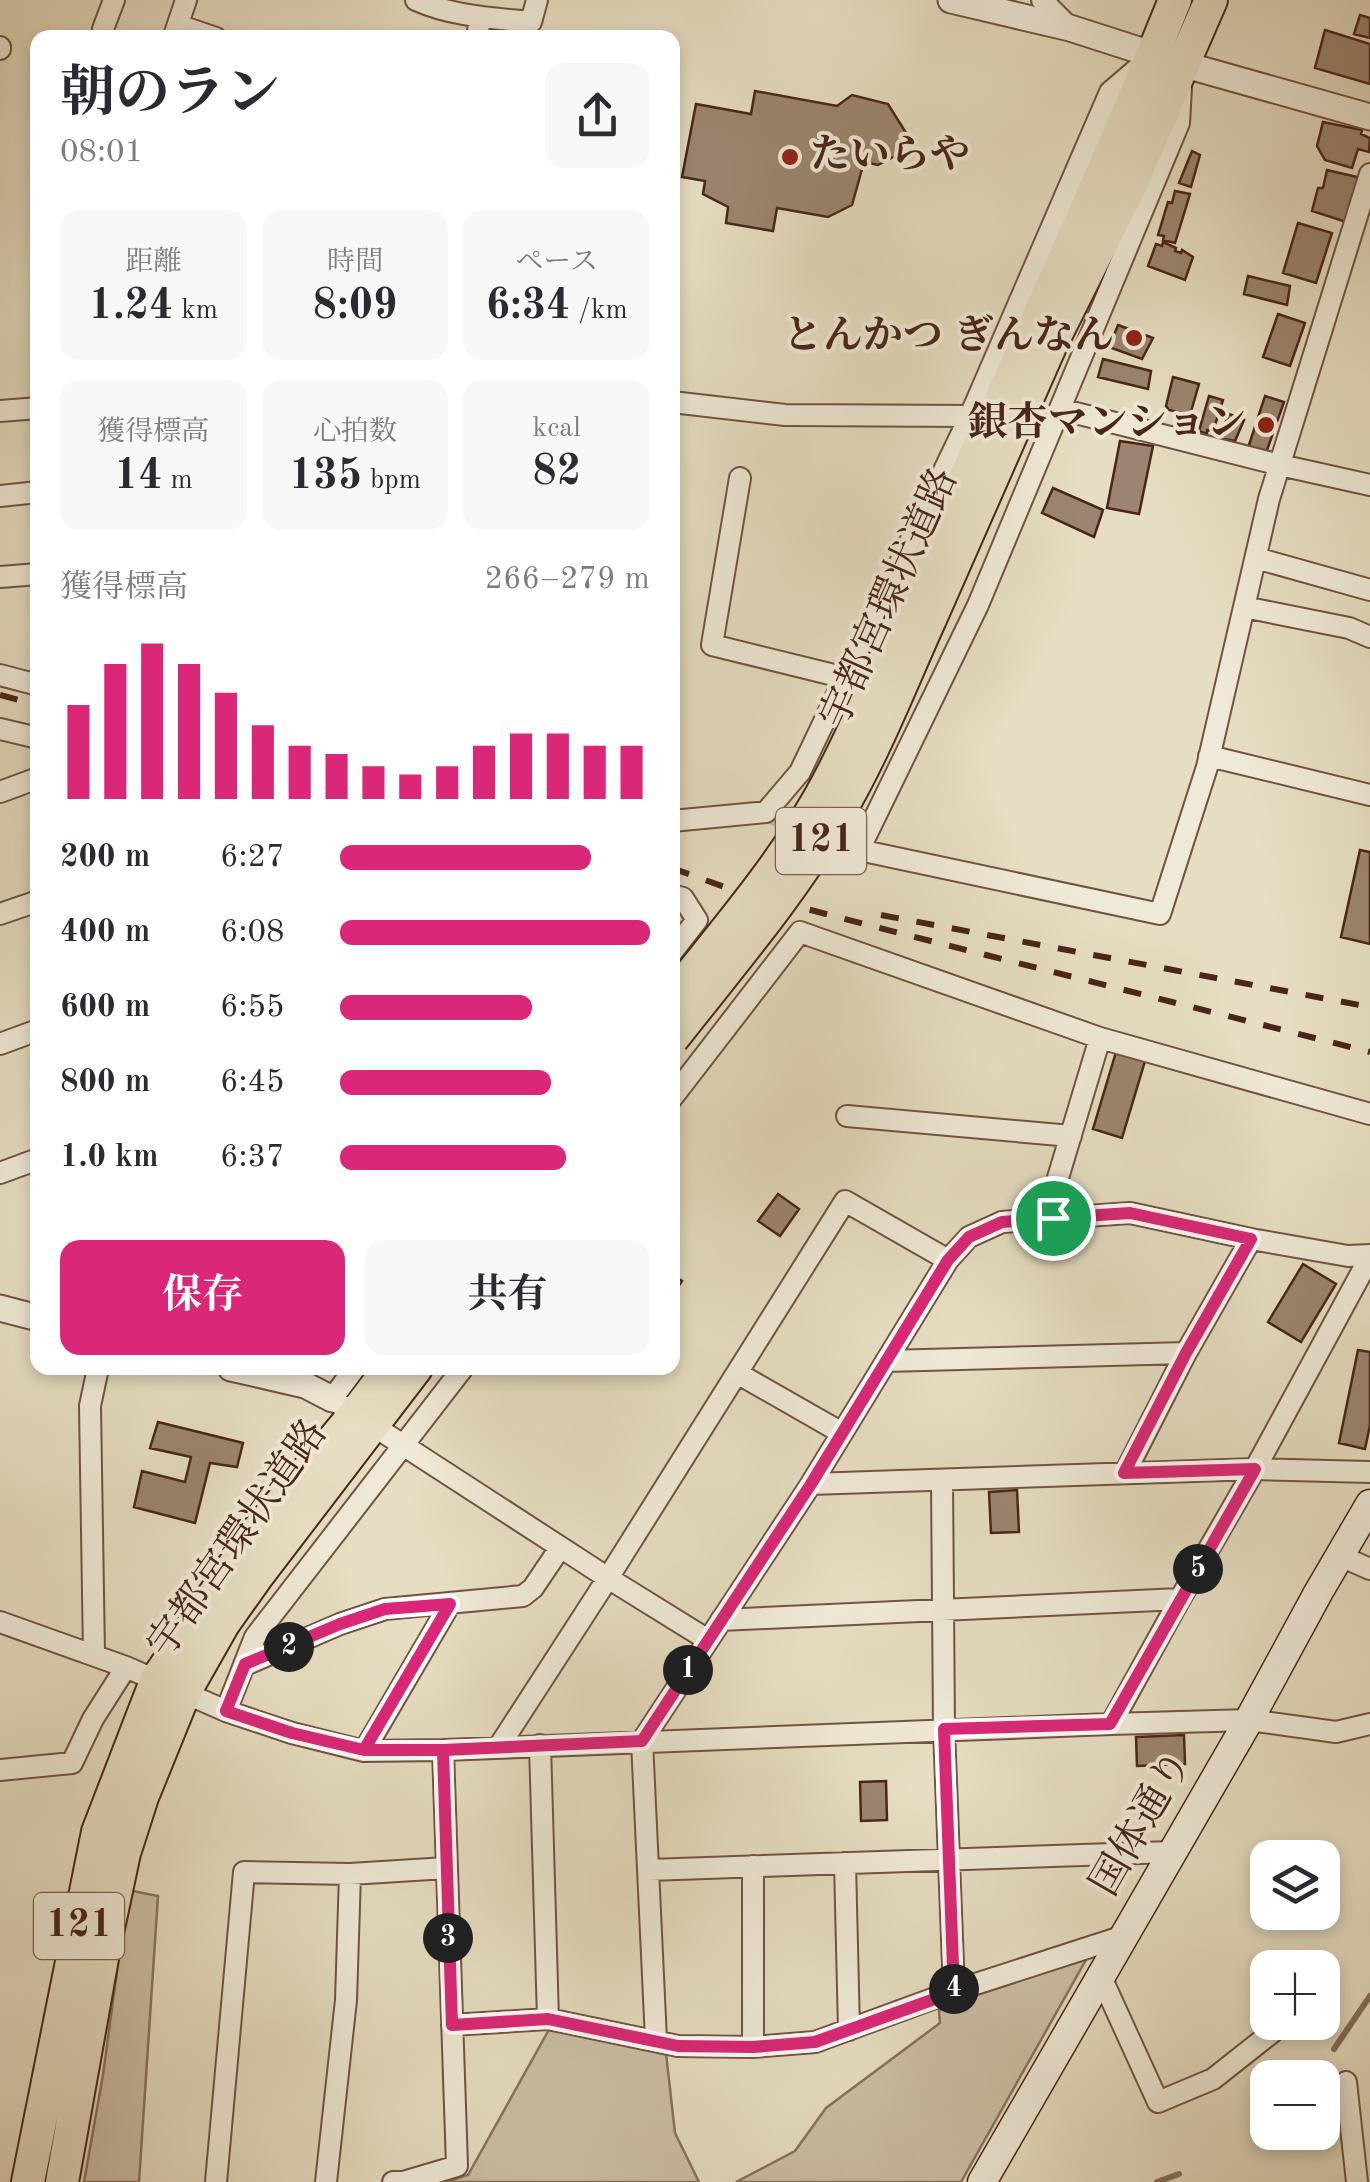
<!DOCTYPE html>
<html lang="ja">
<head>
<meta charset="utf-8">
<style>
	body { margin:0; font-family:"Old Standard TT","Noto Serif JP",serif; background:#f7f7f7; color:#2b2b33; height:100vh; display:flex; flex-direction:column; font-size:38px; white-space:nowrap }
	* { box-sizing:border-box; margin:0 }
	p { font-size:32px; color:#7c7c81 }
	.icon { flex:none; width:55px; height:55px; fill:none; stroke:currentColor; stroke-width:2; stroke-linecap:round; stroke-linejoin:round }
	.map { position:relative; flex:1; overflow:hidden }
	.side { position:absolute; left:30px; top:30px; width:650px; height:1345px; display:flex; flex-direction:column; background:#fff; border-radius:20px; box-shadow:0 5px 15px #0003 }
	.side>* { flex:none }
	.tools { position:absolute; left:1250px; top:1840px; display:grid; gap:20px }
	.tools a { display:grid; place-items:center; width:90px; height:90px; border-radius:20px; background:#fff; box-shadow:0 5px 15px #0003; font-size:50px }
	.pin { position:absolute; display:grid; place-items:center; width:85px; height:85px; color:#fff; margin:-42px; border:5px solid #fff; border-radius:50%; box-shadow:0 2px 10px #0007 }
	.km { position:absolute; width:50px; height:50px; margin:-25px; border-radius:50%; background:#222; color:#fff; font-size:28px; line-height:50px; text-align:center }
	.round { display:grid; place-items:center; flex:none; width:105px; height:105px; border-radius:20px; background:#f7f7f7 }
	.overview { display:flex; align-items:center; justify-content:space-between; height:170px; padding:0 30px }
	h1 { font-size:55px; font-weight:700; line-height:75px }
	.metrics { display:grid; grid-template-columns:repeat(3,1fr); gap:15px; height:170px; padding:10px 30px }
	.metrics div { display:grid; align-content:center; border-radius:20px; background:#f7f7f7; text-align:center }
	.metrics b { font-size:42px; font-weight:700 }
	.metrics small { font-size:28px; font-weight:400 }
	.metrics p { font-size:28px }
	.chart { height:280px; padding:20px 30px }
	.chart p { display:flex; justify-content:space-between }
	.chart svg { width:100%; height:180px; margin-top:10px; stroke:#db2777; stroke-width:6 }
	.cta { display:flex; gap:20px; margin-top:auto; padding:20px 30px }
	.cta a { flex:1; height:115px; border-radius:20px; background:#db2777; color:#fff; font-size:40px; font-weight:700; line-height:115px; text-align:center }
	.cta a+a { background:#f7f7f7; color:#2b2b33 }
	ul { padding:0 30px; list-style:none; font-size:32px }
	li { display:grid; grid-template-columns:160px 120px 1fr; align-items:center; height:75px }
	li i { height:25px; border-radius:12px; background:#db2777 }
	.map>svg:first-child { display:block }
</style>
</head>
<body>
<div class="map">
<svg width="1370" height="2182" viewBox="0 0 1370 2182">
	<rect width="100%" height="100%" fill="#e6ddc2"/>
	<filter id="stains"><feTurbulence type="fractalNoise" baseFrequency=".002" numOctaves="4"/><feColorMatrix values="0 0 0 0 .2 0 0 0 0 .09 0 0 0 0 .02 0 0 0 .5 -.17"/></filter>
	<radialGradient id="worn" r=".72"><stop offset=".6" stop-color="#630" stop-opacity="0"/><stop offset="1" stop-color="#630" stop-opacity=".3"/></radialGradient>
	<!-- green -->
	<path fill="#cbbea5" stroke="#8a725e" stroke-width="2.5" d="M128,1890L158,1896L139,2182H84L103,2075Z
		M1091,1951L961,2182H736L795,2151L826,2108L940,2023L938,2000Z
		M551,2026L666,2053L675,2133L699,2182H446L468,2175Z"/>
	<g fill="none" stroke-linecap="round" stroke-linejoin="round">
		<!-- stream -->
		<path stroke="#886e5b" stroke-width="6" d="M1334,2049L1370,1996
			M1157,2182L1179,2174"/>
	</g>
	<!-- building -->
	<path fill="#9b8570" stroke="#4a2518" stroke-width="2.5" d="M1360,15L1370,18V38L1354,34Z
		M1325,30L1370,44V84L1315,68Z
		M755,91L837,106L852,95L888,104L908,136L903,152L878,165L864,162L852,205L828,217L777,208L773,231L726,223L728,207L703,194L705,181L682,177L696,104L751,114Z
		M1323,122L1362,130L1361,134L1370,138L1369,152L1358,149L1352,168L1325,160L1317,146Z
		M1192,151L1200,155L1191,187L1179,183Z
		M1327,170L1361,178L1346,222L1312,211L1318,188H1323Z
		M1175,191L1190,194L1175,243L1163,240L1164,236L1158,235L1168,202L1172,203Z
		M1298,223L1332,233L1316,283L1283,273Z
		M1163,242L1176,248L1175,251L1181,253L1182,250L1193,257L1185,280L1148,266L1156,244L1162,246Z
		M1248,276L1290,286L1287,305L1244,294Z
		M1278,314L1305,323L1290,366L1263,357Z
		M1118,325L1153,338L1142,359L1109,347Z
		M1103,359L1151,371L1148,389L1098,377Z
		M1173,377L1199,384L1190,415L1169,410L1166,406Z
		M1209,396L1223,400L1213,431L1207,430V434L1199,431Z
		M1265,396L1284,402L1266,453L1248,448Z
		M1229,414L1244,420L1235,441L1219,438Z
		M1120,441L1153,446L1139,514L1107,508Z
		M1053,488L1103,510L1094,537L1042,513Z
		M1360,850L1370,852V944L1341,937Z
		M1116,1052L1145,1061L1122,1138L1093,1129Z
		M778,1194L799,1209L780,1236L758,1221Z
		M1303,1264L1336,1284L1301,1342L1268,1322Z
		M672,1275L682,1281L672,1296Z
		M1358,1350L1370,1352V1425L1365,1449L1339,1443Z
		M158,1422L243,1443L237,1467L210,1463L195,1523L134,1507L142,1471L185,1482L191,1457L150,1448Z
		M1017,1490L1019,1532L991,1533L989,1492Z
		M1184,1735L1185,1764L1137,1766L1136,1737Z
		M886,1781L887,1820L861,1821L860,1782Z"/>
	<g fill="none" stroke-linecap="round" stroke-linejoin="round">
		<!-- minor-tunnel -->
		<path stroke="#c7b8a0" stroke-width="20" stroke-dasharray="20 10" stroke-linecap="butt" d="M766,812L859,850"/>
		<defs>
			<path id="minor" d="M416,0C451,16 492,18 531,22L537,0
				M1042,0L1070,28
				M178,25L216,38
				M103,29L114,0
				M174,36L186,0
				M477,38L480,17
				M0,47V49
				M1181,88L1179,123L978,605L859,850L1160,914L1207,767L1269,499L1370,174
				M672,402L785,415L970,416
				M1060,409L1280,465L1370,485
				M0,411L38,408
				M740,478L712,645L846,678
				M0,496L38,492
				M1256,558L1370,590
				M0,577L38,574
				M1244,607L1349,628L1370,637
				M0,675L38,685
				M0,729L38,738
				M1209,756L1370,795
				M0,792L38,778
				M672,821L766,812L800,772L970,416L1110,92L1144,63
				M672,895L683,898L697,920L672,952
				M0,914L38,901
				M0,1044L38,1030
				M672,1098L800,932L1100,1038L1370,1114
				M847,1116L1071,1136
				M0,1173L38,1159
				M1053,1218L1051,1201L1100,1038
				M886,1361L1186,1353L1251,1239
				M355,1368L332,1399L608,1578L708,1640
				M737,1373L842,1433
				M1125,1473L1186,1353
				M942,1480L944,1729L954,1991
				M811,1484L1255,1469L1370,1472
				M1340,1556L1370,1569
				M721,1620L1180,1599L1255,1469L1370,1257
				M0,1622L126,1667L226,1711L292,1733L364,1751L443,1750L1111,1724L1249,1720L1336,1732L1370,1724
				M94,1655L90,1406L98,1368
				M245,1665L340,1624L385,1609L523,1596L533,1588L560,1548
				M226,1711L255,1637L463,1368
				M1111,1724L1180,1599
				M540,1745L548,2019
				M498,1748L608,1578L845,1201L948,1260
				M364,1751L450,1604
				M0,1770L72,1763L93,1719L126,1667
				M845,1863L849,2030
				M753,1866V2047
				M649,1870L1171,1852
				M1101,1977L1158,2102L1213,2079L1275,2030
				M452,2025L548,2019L678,2046L753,2047L815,2042L954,1991L1124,1936
				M656,2040L642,1741L811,1484L948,1260L969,1237L1002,1222L1130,1213L1251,1239L1348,1256L1370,1255
				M1346,2082L1357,2182
				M216,2182L244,1872L350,1874L446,1868
				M326,2182L346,2000L350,1874
				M393,2182H403L457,2166L443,1750"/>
			<path id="tertiary" d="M951,0L1070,28L1182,64L1370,117
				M0,1308L38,1318
				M231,1368L305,1385L332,1399"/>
			<path id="secondary" d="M982,2182L1249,1720L1318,1593L1370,1504"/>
			<path id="trunk" d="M906,610C996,407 1092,206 1175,0
				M930,619L1051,344L1129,188L1211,0
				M28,2182L98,1832L157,1679L256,1533L355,1414L390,1368
				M62,2182L104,1947L124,1853L142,1797L185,1691L223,1624L257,1576L416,1368"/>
		</defs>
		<!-- minor casing -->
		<use href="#minor" stroke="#715342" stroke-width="24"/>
		<!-- tertiary casing -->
		<use href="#tertiary" stroke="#715342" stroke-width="29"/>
		<!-- secondary casing -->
		<use href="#secondary" stroke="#4a2518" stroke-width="31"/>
		<!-- trunk casing -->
		<use href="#trunk" stroke="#4a2518" stroke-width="36"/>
		<!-- minor -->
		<use href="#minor" stroke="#efe9d7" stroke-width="20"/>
		<!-- tertiary -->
		<use href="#tertiary" stroke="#efe9d7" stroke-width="25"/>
		<!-- secondary -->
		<use href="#secondary" stroke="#efe9d7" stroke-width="28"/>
		<!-- trunk -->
		<use href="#trunk" stroke="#e6ddc2" stroke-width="32"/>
		<!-- rail -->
		<path stroke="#4a2518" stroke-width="6" stroke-dasharray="18 18" stroke-linecap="butt" d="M0,695L38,705
			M672,868L730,889L899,933L1370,1052
			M881,915L1370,1007"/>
		<defs>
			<path id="trunk-bridge" d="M672,998C723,934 778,870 819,799C853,739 879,673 906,610
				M672,1039C730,965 792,893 839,812C875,751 901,683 930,619"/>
		</defs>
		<!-- trunk-bridge casing -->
		<use href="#trunk-bridge" stroke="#4a2518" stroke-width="36" stroke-linecap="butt"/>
		<!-- trunk-bridge -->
		<use href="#trunk-bridge" stroke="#e6ddc2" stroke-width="32"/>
	</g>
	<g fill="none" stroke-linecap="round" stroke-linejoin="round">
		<defs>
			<path id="route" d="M1053,1218L1002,1222L969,1237L948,1260L811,1484L642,1741L443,1750H364L292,1733L226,1711L245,1664L340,1624L385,1609L450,1604L364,1750H443L452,2025L548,2019L678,2046L753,2047L815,2042L954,1992L944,1729L1110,1724L1255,1469L1124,1473L1186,1353L1251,1239L1130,1213L1053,1218"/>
		</defs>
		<!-- route casing -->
		<use href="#route" stroke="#fff" stroke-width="20"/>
		<!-- route -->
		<use href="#route" stroke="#db2777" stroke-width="12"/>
	</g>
	<!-- markers -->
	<g fill="#8f2418" stroke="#efe9d7" stroke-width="4">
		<circle cx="790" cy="157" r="10"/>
		<circle cx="1134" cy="338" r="10"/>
		<circle cx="1266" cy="425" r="10"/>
	</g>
	<g text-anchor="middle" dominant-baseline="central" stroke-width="8" stroke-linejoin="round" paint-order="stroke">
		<!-- shield labels -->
		<g fill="#efe9d7" stroke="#7c6051" stroke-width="2.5">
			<rect x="776" y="808" width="90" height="66" rx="8"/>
			<rect x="34" y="1893" width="90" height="66" rx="8"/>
		</g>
		<g font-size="38" font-weight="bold" fill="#4a2518">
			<text x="821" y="841">121</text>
			<text x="79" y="1926">121</text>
		</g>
		<!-- poi labels -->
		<g font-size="40" font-weight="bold" fill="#4a2518" stroke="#efe9d7" text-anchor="end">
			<text x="810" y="157" text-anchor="start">たいらや</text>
			<text x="1114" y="338">とんかつ ぎんなん</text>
			<text x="1246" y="425">銀杏マンション</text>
		</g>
		<!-- street labels -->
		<g font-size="40" fill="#4a2518" stroke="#efe9d7">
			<text transform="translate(891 599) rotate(-66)">宇都宮環状道路</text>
			<text transform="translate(239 1540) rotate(-55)">宇都宮環状道路</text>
			<text transform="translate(1143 1824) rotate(-60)">国体通り</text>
		</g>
	</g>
	<rect width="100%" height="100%" filter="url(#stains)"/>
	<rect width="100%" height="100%" fill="url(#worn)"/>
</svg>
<div class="tools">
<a><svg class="icon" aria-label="layers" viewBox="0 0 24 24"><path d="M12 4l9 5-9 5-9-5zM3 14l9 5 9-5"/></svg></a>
<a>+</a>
<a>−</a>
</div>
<div class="pin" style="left:1053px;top:1218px;background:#1e9e55"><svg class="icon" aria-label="arrive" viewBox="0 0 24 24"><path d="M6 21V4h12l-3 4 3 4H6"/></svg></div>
<b class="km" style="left:688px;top:1670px">1</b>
<b class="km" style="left:289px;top:1647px">2</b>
<b class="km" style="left:448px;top:1938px">3</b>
<b class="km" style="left:954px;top:1989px">4</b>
<b class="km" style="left:1198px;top:1569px">5</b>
<section class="side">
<div class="overview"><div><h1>朝のラン</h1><p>08:01</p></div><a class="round"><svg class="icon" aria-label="share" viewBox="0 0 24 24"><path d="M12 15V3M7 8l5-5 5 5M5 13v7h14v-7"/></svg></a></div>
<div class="metrics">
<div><p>距離</p><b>1.24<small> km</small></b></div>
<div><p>時間</p><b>8:09</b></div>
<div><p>ペース</p><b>6:34<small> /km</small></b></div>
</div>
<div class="metrics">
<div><p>獲得標高</p><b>14<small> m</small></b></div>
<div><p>心拍数</p><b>135<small> bpm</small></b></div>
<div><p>kcal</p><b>82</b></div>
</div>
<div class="chart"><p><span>獲得標高</span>266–279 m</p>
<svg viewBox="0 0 160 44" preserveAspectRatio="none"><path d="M5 44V21M15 44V11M25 44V6M35 44V11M45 44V18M55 44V26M65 44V31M75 44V33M85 44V36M95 44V38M105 44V36M115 44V31M125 44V28M135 44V28M145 44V31M155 44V31"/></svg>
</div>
<ul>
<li><b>200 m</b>6:27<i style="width:81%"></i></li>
<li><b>400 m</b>6:08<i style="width:100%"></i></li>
<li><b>600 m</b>6:55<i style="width:62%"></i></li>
<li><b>800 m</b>6:45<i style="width:68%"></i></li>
<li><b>1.0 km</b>6:37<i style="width:73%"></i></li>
</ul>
<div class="cta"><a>保存</a><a>共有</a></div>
</section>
</div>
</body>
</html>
